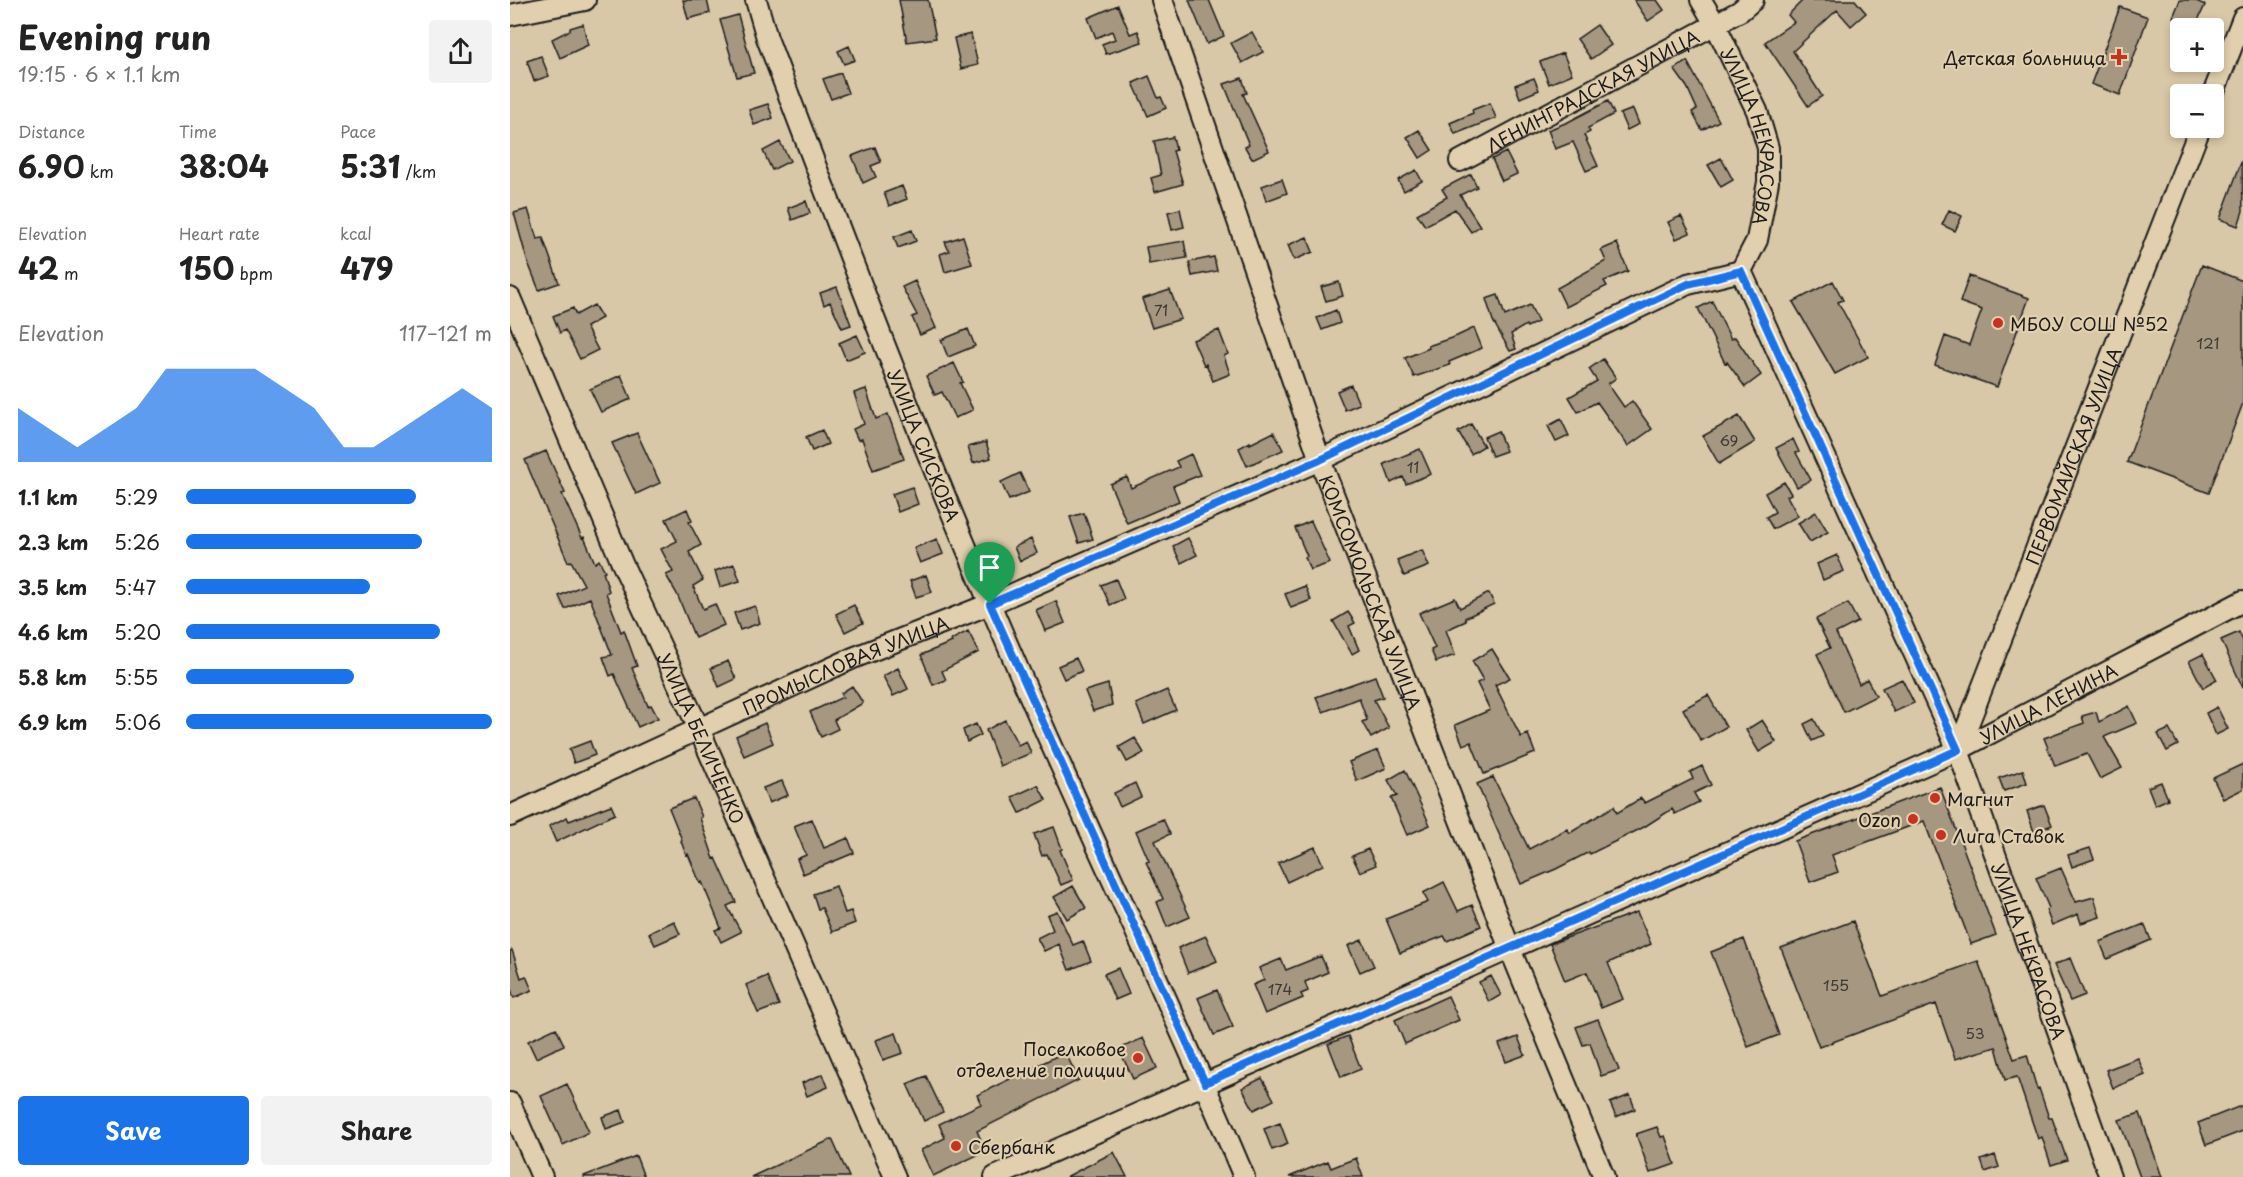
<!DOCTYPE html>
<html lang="en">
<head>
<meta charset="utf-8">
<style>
	body { margin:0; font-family:"Playpen Sans",sans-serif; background:#f2f2f2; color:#222; height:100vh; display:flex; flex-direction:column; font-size:22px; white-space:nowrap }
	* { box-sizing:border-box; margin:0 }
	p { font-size:20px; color:#767676 }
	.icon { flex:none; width:33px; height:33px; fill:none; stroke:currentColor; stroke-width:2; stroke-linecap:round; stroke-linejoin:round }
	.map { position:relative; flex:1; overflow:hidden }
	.side { display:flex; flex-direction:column; background:#fff; width:510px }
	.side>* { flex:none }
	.controls { position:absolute; left:1660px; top:18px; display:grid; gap:12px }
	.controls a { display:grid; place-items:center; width:54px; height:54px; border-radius:6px; background:#fff; box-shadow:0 3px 9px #0003; font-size:30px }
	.pin { position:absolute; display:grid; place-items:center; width:51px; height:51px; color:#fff; margin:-62px -26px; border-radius:50% 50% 50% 0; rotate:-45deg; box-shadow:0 0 6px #0007 }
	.pin .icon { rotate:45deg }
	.round { display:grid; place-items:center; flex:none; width:63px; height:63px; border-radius:6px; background:#f2f2f2 }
	.head { display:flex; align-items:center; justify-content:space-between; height:102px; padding:0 18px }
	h1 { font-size:33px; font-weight:700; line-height:45px }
	.metrics { display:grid; grid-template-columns:repeat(3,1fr); gap:9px; height:102px; padding:6px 18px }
	.metrics div { display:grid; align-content:center }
	.metrics b { font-size:30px; font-weight:700 }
	.metrics small { font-size:16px; font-weight:400 }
	.metrics p { font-size:16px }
	.chart { height:168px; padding:12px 18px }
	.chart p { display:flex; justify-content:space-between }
	.chart svg { width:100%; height:108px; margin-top:6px; fill:#1a73e8; opacity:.7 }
	.button { display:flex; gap:12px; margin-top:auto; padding:12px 18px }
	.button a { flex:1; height:69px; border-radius:6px; background:#1a73e8; color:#fff; font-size:24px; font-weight:700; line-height:69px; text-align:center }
	.button a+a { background:#f2f2f2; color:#222 }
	ul { padding:0 18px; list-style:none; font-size:20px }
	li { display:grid; grid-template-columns:96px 72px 1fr; align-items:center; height:45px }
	li i { height:15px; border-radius:8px; background:#1a73e8 }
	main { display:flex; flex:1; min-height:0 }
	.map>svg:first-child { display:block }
</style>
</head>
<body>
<main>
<section class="side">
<div class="head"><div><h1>Evening run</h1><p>19:15 · 6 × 1.1 km</p></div><a class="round"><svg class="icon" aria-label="share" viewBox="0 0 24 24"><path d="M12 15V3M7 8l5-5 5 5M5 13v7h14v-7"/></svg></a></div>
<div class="metrics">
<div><p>Distance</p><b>6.90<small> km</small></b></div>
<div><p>Time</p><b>38:04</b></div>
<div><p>Pace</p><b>5:31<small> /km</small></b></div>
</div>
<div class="metrics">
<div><p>Elevation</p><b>42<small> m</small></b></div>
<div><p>Heart rate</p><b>150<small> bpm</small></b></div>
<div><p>kcal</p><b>479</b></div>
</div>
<div class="chart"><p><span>Elevation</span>117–121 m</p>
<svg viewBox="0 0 160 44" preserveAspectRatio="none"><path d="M0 44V22L10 30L20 38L30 30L40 22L50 6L60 6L70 6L80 6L90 14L100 22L110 38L120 38L130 30L140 22L150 14L160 22V44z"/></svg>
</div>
<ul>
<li><b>1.1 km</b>5:29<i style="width:75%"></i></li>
<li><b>2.3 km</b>5:26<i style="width:77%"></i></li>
<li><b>3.5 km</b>5:47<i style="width:60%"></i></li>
<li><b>4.6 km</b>5:20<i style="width:83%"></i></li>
<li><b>5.8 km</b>5:55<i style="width:55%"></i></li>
<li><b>6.9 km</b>5:06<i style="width:100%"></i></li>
</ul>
<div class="button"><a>Save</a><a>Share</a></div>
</section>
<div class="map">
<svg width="1733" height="1177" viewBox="0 0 1733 1177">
	<rect width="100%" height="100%" fill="#d9c8a7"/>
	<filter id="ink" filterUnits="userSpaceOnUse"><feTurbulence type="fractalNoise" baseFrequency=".0167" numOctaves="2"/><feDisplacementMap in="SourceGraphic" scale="12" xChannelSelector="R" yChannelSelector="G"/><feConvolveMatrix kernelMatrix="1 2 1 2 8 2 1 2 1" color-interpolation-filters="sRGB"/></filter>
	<g filter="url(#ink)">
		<!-- building -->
		<path fill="#a59780" stroke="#1c1c1c" stroke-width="1.5" d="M173,0H197L200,13L178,19Z
			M389,0H418L426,38L397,42Z
			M679,0H699L714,36L697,44Z
			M1124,0H1147L1154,10L1138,21Z
			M1293,0H1345L1356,13L1341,26L1327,10L1283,51L1312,96L1298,106L1255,42L1284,22L1278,15Z
			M1670,0H1684L1695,5L1685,27L1663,17Z
			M608,5L620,34L628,31L632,42L596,54L592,44L605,39L602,31L586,38L578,18Z
			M1610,7L1638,17L1610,95L1581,84Z
			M228,15L244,73L227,77L210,20Z
			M73,24L78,45L50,58L42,39L60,30V28Z
			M1087,25L1101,45L1081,59L1067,39Z
			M742,32L753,52L732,63L721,43Z
			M461,34L468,65L451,69L444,38Z
			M339,46L345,60L334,64L328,51Z
			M1053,53L1062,74L1039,84L1030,62Z
			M31,56L39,76L24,81L17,61Z
			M1177,61L1209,121L1192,130L1182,112L1187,109L1177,87L1164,69Z
			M331,73L338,93L321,99L313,79Z
			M639,76L648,98L651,97L656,108L638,116L623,83Z
			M732,78L737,93L733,94L759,151L742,159L735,147L739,145L714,84Z
			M1024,78L1029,90L1010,98L1005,85Z
			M1098,101L1104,114L1078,128L1080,132L1074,135L1088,166L1076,171L1063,142L1045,149L1038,130L1058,122Z
			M980,103L986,118L945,134L940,123L963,113L962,110Z
			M258,104L263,118L244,125L239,110Z
			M1123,109L1129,124L1117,130L1110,114Z
			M909,130L922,150L910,158L897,137Z
			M663,137L666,150L663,151L673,184L645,192L641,178L651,175L644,141Z
			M270,142L280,161L262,170L253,151Z
			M365,147L371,162L361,166L366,177L353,183L342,156Z
			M996,152L1007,174L992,181L982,159Z
			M1211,158L1223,180L1211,187L1198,165Z
			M1732,160L1733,211L1728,226L1710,219Z
			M906,170L912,181L894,191L888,180Z
			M961,174L967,187L950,195L970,226L961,232L945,209L915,226L907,214L937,197L932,189Z
			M772,179L777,193L756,201L752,186Z
			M392,186L397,199L379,206L374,193Z
			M296,201L300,213L282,220L278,208Z
			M18,209L27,239L33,238L49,283L29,290L17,260L4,213Z
			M670,209L674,227L662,230L658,212Z
			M1439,210L1452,216L1445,231L1432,225Z
			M1171,216L1180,233L1166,239L1158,222Z
			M402,230L406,241L388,248L384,237Z
			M453,236L462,264L435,272L430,254L439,251L435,242Z
			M797,237L803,252L784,260L778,245Z
			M674,241L677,258L639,264L636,247Z
			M1107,243L1118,271L1094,281L1097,286L1056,307L1047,288L1096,261L1091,250Z
			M704,257L707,271L682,276L679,262Z
			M1692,265L1733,281V403L1699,493L1617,462Z
			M1459,276L1519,298L1487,387L1425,365L1435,336L1459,345L1472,310L1450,302Z
			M405,281L426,328L410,335L402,317L407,315L392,287Z
			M1323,281L1333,300L1328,302L1358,357L1325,374L1283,302Z
			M829,282L833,296L816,301L811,287Z
			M327,287L341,325L332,328L320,302L314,305L310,293Z
			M660,290L671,319L642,328L632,299Z
			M988,295L995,316L1020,305L1028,322L1017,327L1016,325L1001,334L1006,349L1000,351L983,321L976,299Z
			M1202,301L1221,339L1225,337L1251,375L1235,387L1217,362L1215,363L1188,308Z
			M84,305L92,318L76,327L88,350L70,359L55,330L50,333L43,316L63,308L66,315Z
			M826,310L830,323L812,330L807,318Z
			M964,328L972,348L939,362L940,365L904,377L895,358L919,348L918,346L947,336Z
			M458,329L465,346L438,357L431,340Z
			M709,330L718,354L714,356L720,374L703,381L696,364L694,365L683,340Z
			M347,335L355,352L336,360L329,343Z
			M1093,359L1106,378L1098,384L1114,407L1122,401L1142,429L1118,446L1087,402L1068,412L1059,397L1087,381L1079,369Z
			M444,363L453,382L450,383L463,410L445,418L432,392L425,395L416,376Z
			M111,375L121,399L91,412L80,389Z
			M841,385L849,404L835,410L827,391Z
			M356,389L366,419L378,414L394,459L363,470L352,439L348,440L343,429L354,424L344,393Z
			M1229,416L1245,442L1209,464L1193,436Z
			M1051,419L1059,436L1046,442L1038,426Z
			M961,424L974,446L961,454L948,432Z
			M312,430L318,444L302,451L296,437Z
			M988,431L996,451L982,456L974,437Z
			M764,432L773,450L737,466L729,448L740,442V444Z
			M127,433L150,483L126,494L102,443Z
			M1283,439L1289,452L1286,453L1301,480L1287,487L1266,448Z
			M476,442L481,458L463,463L458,447Z
			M910,449L921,474L896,484L893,477L881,483L874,464Z
			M36,451L55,493L52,494L72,538L74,537L85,563L89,560L95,571L93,572L99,591L96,593L111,632L114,630L127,666L122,668L138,706L141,705L148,718L128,727L104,674L100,676L93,657L102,655L80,598L55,609L49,596L74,585L61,561L58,562L15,460Z
			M681,454L690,475L663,486L669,501L617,523L600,484L617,477L621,488L669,467L666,461Z
			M510,473L519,492L499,500L491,482Z
			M1274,482L1281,494L1277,496L1288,516L1263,529L1256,517L1265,512L1255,493Z
			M402,487L408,504L388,512L382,494Z
			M177,509L182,521L179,522L191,545L179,552L193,580L183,586L193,609L205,604L214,625L185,638L167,594L156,575L163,572L151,549L167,541L156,519Z
			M1306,512L1318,532L1300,542L1288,523Z
			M574,513L583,539L569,543L560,517Z
			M801,521L820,563L800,570L795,557L797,556L785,528Z
			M678,538L687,555L671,563L663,546Z
			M427,539L433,554L410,563L404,548Z
			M521,539L527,553L510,561L504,547Z
			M912,550L919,566L894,576L887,560Z
			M1327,555L1334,571L1313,580L1307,564Z
			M224,564L230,581L210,587L205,571Z
			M416,575L422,592L406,597L400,581Z
			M606,579L614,599L600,605L591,585Z
			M795,586L801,600L781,608L775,594Z
			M979,593L984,604L955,618L956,621L936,630L945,655L926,662L921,650L925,648L909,613L945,598L950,608Z
			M546,601L555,623L535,631L526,610Z
			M1338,603L1348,622L1326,633L1349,684L1357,679L1366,696L1334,712L1307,654L1320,648L1306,619Z
			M344,605L353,623L335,632L326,614Z
			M245,606L250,623L230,630L224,613Z
			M838,612L845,623L839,626L849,650L842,654L823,621Z
			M458,631L469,652L432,671L436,680L423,685L411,655L442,642L441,640Z
			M1729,632L1733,641V688L1711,640Z
			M982,649L1000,678L985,685L1011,737L1018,734L1025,753L974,774L961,742L953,745L945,725L980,710L967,683L973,680L962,661Z
			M1693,654L1707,680L1693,688L1679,661Z
			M566,658L572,671L554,679L548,666Z
			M218,661L226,679L209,687L201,668Z
			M388,668L398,689L383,696L373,676Z
			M865,676L873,697L864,700L879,728L861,738L852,722L857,720L849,698L813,712L806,697Z
			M1392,679L1404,703L1384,712L1372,688Z
			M598,684L602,705L583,711L575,691Z
			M342,686L353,703L324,720L328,729L311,737L300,712L333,697L331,693Z
			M657,690L666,710L634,724L626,704Z
			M1198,695L1216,727L1191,741L1173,709Z
			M1619,706L1627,723L1594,737L1612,768L1590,779L1577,754L1545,766L1534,738L1574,723L1572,716L1586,712L1589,722Z
			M1707,707L1718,729L1706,735L1696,713Z
			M1304,719L1313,736L1302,741L1294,724Z
			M495,720L508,745L516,741L521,753L490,766L476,730Z
			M1252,720L1266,742L1249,752L1236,730Z
			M255,723L263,743L234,756L226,736Z
			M466,724L471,735L457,742L453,730Z
			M1659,729L1668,745L1657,751L1648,734Z
			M625,738L634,753L617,762L609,747Z
			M80,741L85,755L64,763L59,749Z
			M868,750L876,768L847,781L839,762Z
			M1733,764V789L1713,799L1703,778Z
			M1192,766L1201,785L1184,793L1189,802L1165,814L1162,809L1134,827L1080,854L1079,852L1046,869L1011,884L967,784L983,777L1019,849L1057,829L1060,833L1104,806L1107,813L1131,798L1135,803L1183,779L1180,772Z
			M895,770L920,825L897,835L881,798L887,796L878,780Z
			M1513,770L1517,783L1494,791L1489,778Z
			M272,781L278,795L259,803L253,788Z
			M1651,782L1658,799L1645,805L1638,787Z
			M625,783L631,797L610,807L604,793Z
			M528,785L536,800L510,813L502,797Z
			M1430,787L1486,935L1461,944L1414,821L1322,855L1328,872L1300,882L1285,841Z
			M184,798L192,817L190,818L204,859L206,858L226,902L217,906L231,932L211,942L205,930L211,928L192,882L190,883L178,854L176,855L171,841L172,840L159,808Z
			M101,805L105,814L46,842L39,826L57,817L59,821Z
			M1534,805L1542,825L1524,832L1517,811Z
			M302,819L314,848L338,838L344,853L293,874L287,859L296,855L284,826Z
			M653,819L660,834L645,841L680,917L657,927L647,902L653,899L636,862L639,861L626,831Z
			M544,827L552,849L550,850L563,880L551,885L537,854L532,856L524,834Z
			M805,847L813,865L777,882L768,863Z
			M1580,848L1584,859L1562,867L1558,855Z
			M858,849L866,865L850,872L842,856Z
			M1551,868L1566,902L1584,897L1590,917L1571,923L1568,914L1542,925L1536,910L1539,908L1526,878Z
			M934,882L948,911L962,905L971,926L937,941L934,936L890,953L876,919L918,902L913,893Z
			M326,886L335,913L341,911L345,923L322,932L312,908L308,909L303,894Z
			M563,886L576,908L557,919L544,897Z
			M547,911L563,945L573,941L581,961L559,970L549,944L534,951L527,938L543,930L537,915Z
			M1127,912L1141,944L1098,963L1113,999L1091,1008L1077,972L1055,981L1040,944Z
			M164,921L170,934L145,945L139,933Z
			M1343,921L1372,996L1468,961L1504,1059L1517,1055L1527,1089L1529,1088L1539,1118H1542L1557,1160L1541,1165L1532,1137L1528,1139L1507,1077L1495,1080L1486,1047L1445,1059L1426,1004L1309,1047L1271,948Z
			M1634,924L1641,940L1597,959L1590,942Z
			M696,936L707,961L678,973L668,948Z
			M1234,939L1269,1035L1238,1047L1201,952Z
			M852,940L864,966L850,972L838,946Z
			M2,950L11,978L16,976L22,990L4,998L0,987V951Z
			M811,956L818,972L795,982L798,991L791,994L793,998L755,1014L743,985L754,980L749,968L771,959L776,970Z
			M1560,958L1575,995L1560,1001L1544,965Z
			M608,968L619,994L605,1000L594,974Z
			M257,976L269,1005L248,1013L236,985Z
			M981,976L991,995L979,1002L969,982Z
			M707,990L723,1027L704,1035L688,998Z
			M938,996L949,1020L895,1044L885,1020Z
			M1088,1019L1109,1070L1091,1076L1080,1043L1073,1045L1066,1027Z
			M46,1028L54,1045L26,1058L18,1041Z
			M386,1033L393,1053L373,1060L366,1040Z
			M838,1036L851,1069L831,1077L818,1044Z
			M1008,1037L1015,1055L996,1062L989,1044Z
			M633,1038L647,1068L623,1079L609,1049Z
			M555,1052L569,1080L467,1131L476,1151L423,1176L411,1150L435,1138L429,1124L471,1104L467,1095Z
			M1628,1058L1635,1075L1603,1088L1596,1070Z
			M313,1074L318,1087L297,1096L292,1083Z
			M416,1076L433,1112L414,1121L397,1084Z
			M752,1078L764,1100L744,1110L732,1088Z
			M57,1084L79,1132L53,1145L31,1096Z
			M1120,1095L1125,1109L1106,1117L1100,1103Z
			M1733,1105V1131L1696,1145L1688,1123Z
			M111,1110L115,1122L96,1129L92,1117Z
			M1630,1113L1652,1177H1630L1609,1120Z
			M770,1123L778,1144L762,1150L754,1129Z
			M1147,1127L1151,1137L1155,1136L1165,1164L1140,1173L1126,1134Z
			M322,1139L339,1177H241Z
			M604,1152L617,1177H556Z
			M1485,1155L1489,1167L1475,1172L1471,1160Z
			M126,1156L134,1177H74V1176Z
			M846,1158L853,1177H779L818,1161L821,1168Z"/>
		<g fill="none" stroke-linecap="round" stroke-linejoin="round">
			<defs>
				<g id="minor">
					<path id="s1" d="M246,0L257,38C329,227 400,417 480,604C561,796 653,984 734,1177"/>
					<path id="s2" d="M652,0L810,460L1000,949L1094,1177"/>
					<path id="s3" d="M1191,0L1205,24L1247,111L1258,148V182L1247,240L1231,271L1448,750L1600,1177"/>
					<path d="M0,15L75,0"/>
					<path d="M1703,94L1733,18"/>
					<path id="s4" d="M950,161L1230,11L1243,0"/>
					<path id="s5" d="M0,298L112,563L189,729L385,1177"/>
					<path id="s6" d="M1448,750L1690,128"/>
					<path id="s7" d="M0,816L343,658L480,604L810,460L1178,284L1231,271"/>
					<path d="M0,1103L32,1177"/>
					<path id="s8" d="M485,1177L1448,750L1733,601"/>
				</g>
			</defs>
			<!-- minor casing -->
			<use href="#minor" stroke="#1c1c1c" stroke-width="24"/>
			<!-- minor -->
			<use href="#minor" stroke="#e1cfad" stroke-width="20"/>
		</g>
	</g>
	<g fill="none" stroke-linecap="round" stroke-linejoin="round" filter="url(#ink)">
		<defs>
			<path id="route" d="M1231,271L1448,750L695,1083L480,604L810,460L1178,284Z"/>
		</defs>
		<!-- route casing -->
		<use href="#route" stroke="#fff" stroke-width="12"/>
		<!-- route -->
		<use href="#route" stroke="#1a73e8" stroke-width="8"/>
	</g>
	<!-- markers -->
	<g fill="#c8321e" stroke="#e1cfad" stroke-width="2">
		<path d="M1606 48h6v6h6v6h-6v6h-6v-6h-6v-6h6z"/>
		<circle cx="1488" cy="323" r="6"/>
		<circle cx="1425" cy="798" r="6"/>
		<circle cx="1403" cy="819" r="6"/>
		<circle cx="1431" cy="835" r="6"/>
		<circle cx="628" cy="1058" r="6"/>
		<circle cx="446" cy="1146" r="6"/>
	</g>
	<g text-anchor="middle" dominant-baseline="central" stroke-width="4.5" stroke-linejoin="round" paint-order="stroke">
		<!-- number labels -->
		<g font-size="15" fill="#3e3b35">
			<text x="651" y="309">71</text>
			<text x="1698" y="342">121</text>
			<text x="1219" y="439">69</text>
			<text x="903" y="466">11</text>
			<text x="1326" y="984">155</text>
			<text x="770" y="988">174</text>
			<text x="1465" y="1032">53</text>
		</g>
		<!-- poi labels -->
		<g font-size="18" fill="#1c1c1c" stroke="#e1cfad" text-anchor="start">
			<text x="1596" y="57" text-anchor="end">Детская больница</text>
			<text x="1500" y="323">МБОУ СОШ №52</text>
			<text x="1437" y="798">Магнит</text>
			<text x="1391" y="819" text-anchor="end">Ozon</text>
			<text x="1443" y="835">Лига Ставок</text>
			<text x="616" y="1048" text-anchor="end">Поселковое<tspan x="616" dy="21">отделение полиции</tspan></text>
			<text x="458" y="1146">Сбербанк</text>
		</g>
		<!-- street labels -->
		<g font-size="18" fill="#1c1c1c" stroke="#e1cfad">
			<text stroke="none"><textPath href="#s4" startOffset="150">ЛЕНИНГРАДСКАЯ УЛИЦА</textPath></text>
			<text stroke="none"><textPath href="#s3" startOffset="148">УЛИЦА НЕКРАСОВА</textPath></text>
			<text stroke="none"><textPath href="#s1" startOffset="476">УЛИЦА СИСКОВА</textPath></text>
			<text stroke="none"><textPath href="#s6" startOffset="316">ПЕРВОМАЙСКАЯ УЛИЦА</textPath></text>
			<text stroke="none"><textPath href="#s2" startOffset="628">КОМСОМОЛЬСКАЯ УЛИЦА</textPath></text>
			<text stroke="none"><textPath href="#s7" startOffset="368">ПРОМЫСЛОВАЯ УЛИЦА</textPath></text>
			<text stroke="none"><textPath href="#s8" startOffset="1155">УЛИЦА ЛЕНИНА</textPath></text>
			<text stroke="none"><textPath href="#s5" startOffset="480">УЛИЦА БЕЛИЧЕНКО</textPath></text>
			<text stroke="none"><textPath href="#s3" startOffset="1030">УЛИЦА НЕКРАСОВА</textPath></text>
		</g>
	</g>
</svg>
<div class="controls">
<a>+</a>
<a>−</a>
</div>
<div class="pin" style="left:480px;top:604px;background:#1e9e55"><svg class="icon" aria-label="arrive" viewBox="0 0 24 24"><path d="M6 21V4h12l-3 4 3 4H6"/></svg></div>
</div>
</main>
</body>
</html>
